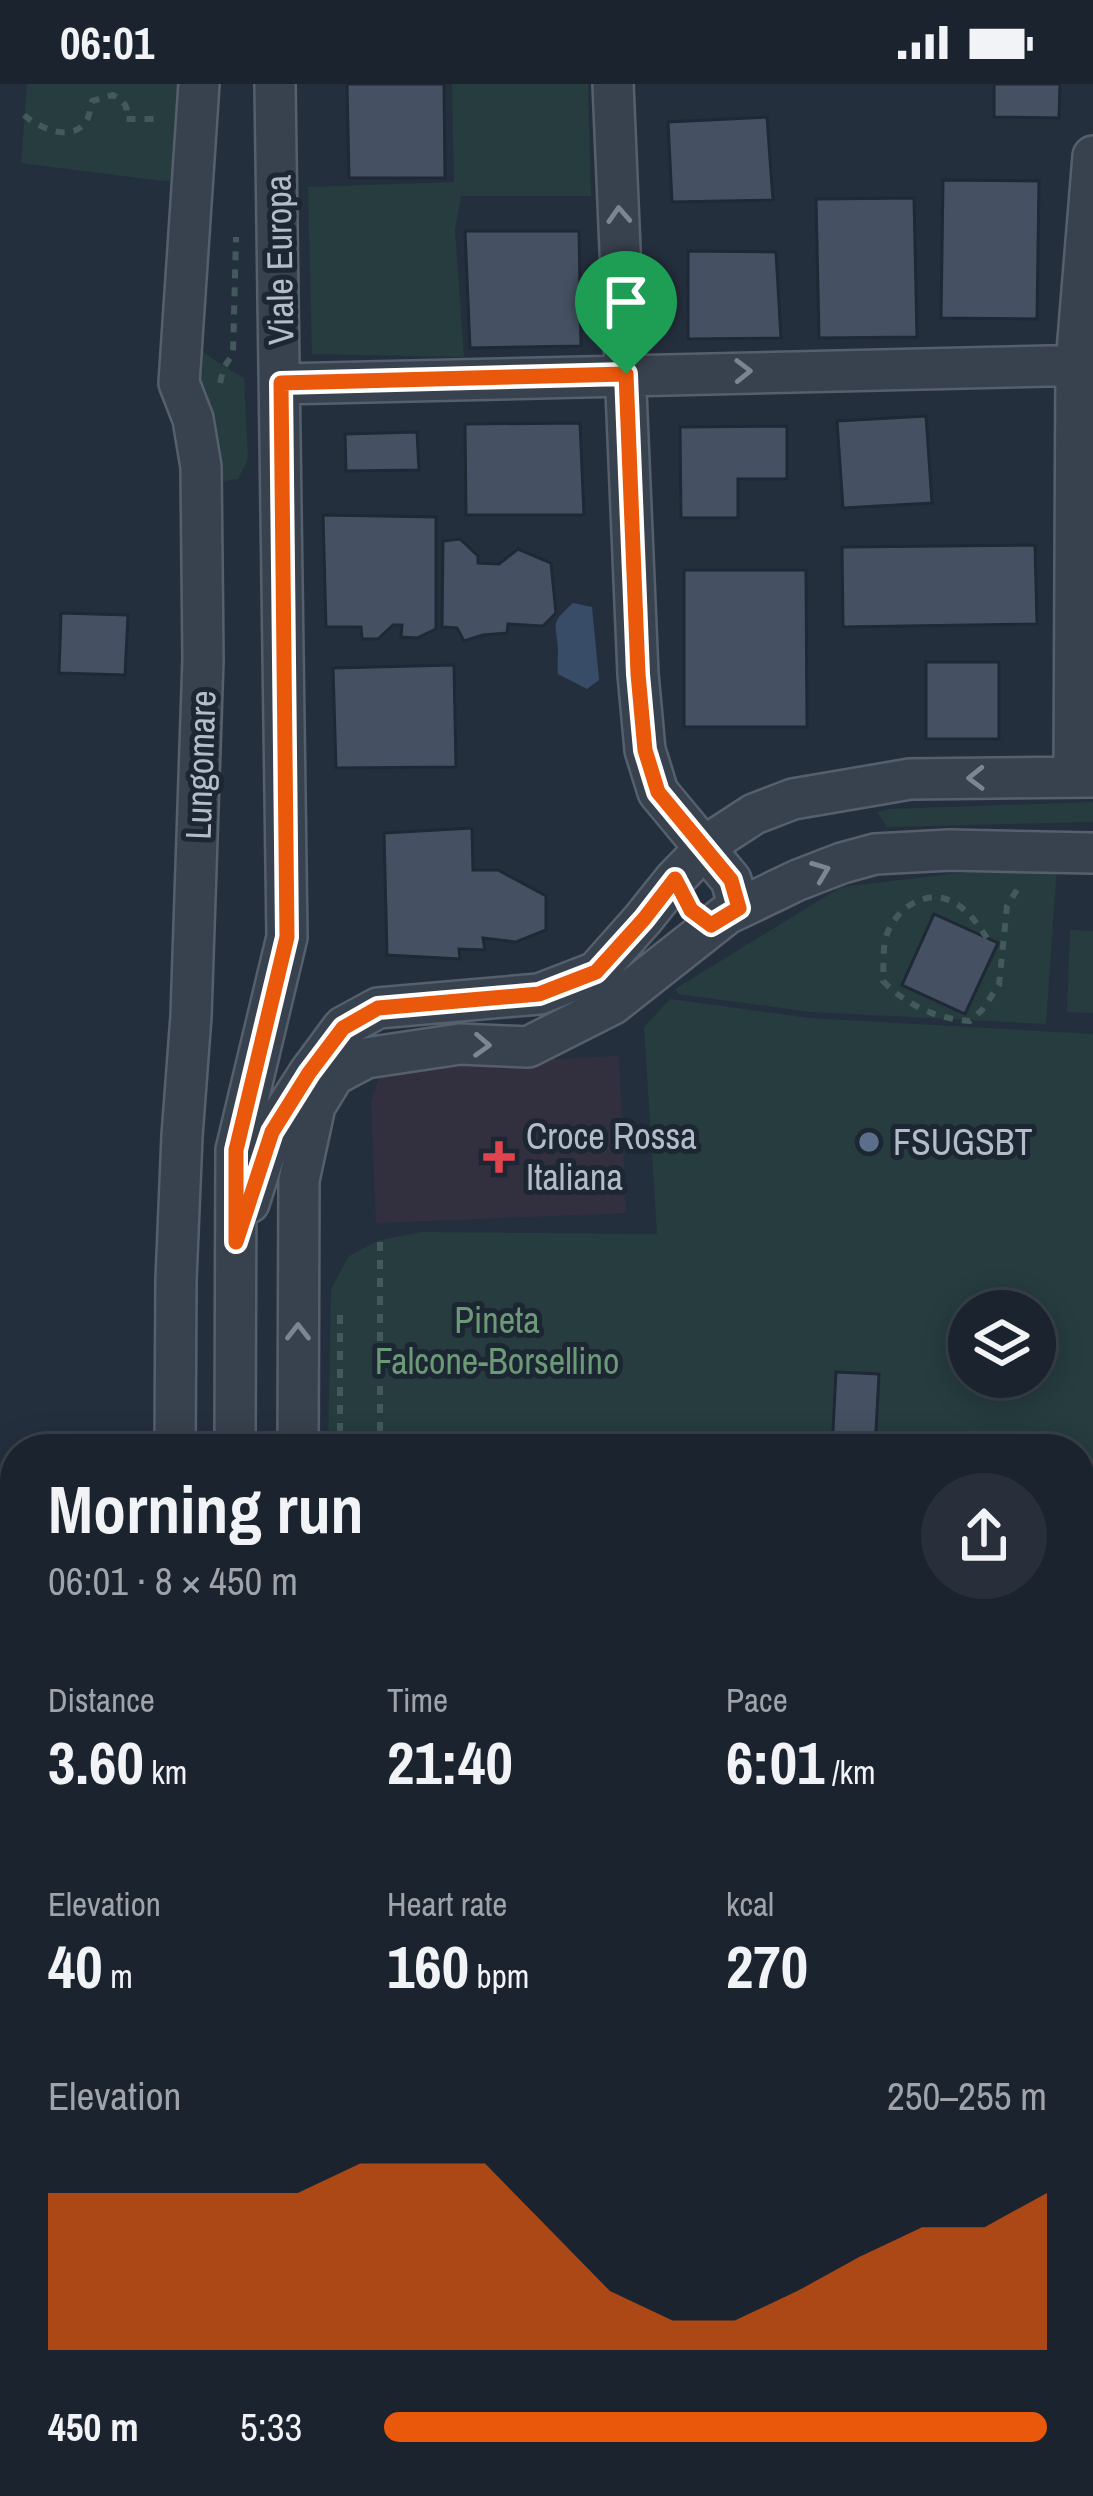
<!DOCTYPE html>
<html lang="en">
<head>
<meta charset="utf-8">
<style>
	body { margin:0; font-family:"Archivo Narrow",sans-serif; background:#282f3a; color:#f1f3f6; height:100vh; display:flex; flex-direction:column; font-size:45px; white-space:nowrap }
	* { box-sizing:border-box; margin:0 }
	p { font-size:39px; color:#a0a4aa }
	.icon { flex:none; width:66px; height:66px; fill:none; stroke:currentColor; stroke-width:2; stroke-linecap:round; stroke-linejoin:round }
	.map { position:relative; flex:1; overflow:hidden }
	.side { position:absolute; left:0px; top:1350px; width:1095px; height:1062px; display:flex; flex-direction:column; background:#1b232e; border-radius:48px 48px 0 0; box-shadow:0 6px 30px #0003,0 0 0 3px #39404a }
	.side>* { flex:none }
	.tools { position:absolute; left:948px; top:1206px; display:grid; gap:24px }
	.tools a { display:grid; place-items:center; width:108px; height:108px; border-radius:50%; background:#1b232e; box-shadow:0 6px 30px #0003,0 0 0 3px #39404a; font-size:60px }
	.pin { position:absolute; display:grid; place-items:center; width:102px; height:102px; color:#fff; margin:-123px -51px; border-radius:50% 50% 50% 0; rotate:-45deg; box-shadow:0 0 12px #0007 }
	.pin .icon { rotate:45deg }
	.round { display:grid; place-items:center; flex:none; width:126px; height:126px; border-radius:63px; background:#282f3a }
	.summary { display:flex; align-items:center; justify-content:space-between; height:204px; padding:0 48px }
	h1 { font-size:66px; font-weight:700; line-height:90px }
	.metrics { display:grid; grid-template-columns:repeat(3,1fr); gap:18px; height:204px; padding:12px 48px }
	.metrics div { display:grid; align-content:center }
	.metrics b { font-size:60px; font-weight:700 }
	.metrics small { font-size:33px; font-weight:400 }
	.metrics p { font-size:33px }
	.chart { height:336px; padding:24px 48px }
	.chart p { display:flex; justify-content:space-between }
	.chart svg { width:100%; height:216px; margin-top:12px; fill:#ea580c; opacity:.7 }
	ul { padding:0 48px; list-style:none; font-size:39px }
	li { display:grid; grid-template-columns:192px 144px 1fr; align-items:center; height:90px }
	li i { height:30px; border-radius:15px; background:#ea580c }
	.status { display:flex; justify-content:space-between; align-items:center; height:84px; padding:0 60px; background:#1b232e; direction:ltr }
	.status svg { height:33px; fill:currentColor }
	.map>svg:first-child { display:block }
</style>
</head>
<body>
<div class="status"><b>06:01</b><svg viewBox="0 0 49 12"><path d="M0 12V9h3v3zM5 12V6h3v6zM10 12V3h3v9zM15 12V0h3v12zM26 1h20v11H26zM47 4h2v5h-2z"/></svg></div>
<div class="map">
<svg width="1093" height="2412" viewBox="0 0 1093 2412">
	<rect width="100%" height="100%" fill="#242f3e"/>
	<!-- medical -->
	<path fill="#32303f" d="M619,972L626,1129L376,1139L371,1017L379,994L393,982Z"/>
	<!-- green -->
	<path fill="#263c3f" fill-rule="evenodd" d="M27,0H208L205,94L162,97L21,79Z
		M452,0H588L591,112H461L455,146L464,273L312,270L308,103L454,98Z
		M184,250C201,269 221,281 244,294L248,375L238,395L224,397L214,394Z
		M1093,718V738L887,743L877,728L890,725Z
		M1035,780L1057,781L1046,940L811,928L678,910L675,905L841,803Z
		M1070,846L1093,847V929L1067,928Z
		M670,915L809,934L1093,950V1952H1080V1365H328L331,1205L349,1172L380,1156L422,1148L657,1150L644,943ZM969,1227H1035V1293H969Z
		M351,2397H455L444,2412H352Z
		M686,2397H786L785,2412H686Z"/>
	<!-- water -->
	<path fill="#394c67" d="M573,519L592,523L599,596L587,605L558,590C557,582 558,575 558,567C557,537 548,542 573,519Z"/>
	<!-- building -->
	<path fill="#455162" stroke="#1f2835" stroke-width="3" d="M347,0H444L445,94H349Z
		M994,0H1060L1059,34L994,33Z
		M767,33L773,116L672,118L668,38Z
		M943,96L1039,97L1037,235L941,234Z
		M914,114L917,253L819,254L816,115Z
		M465,147H579L581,262L470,264Z
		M688,167L776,168L781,254L688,255Z
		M926,332L932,419L843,424L837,337Z
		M580,339L584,431H466L465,340Z
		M787,342V395H738V434H681L680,343Z
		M417,348L419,386L346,387L345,350Z
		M323,431L436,433V545L417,554L401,553L402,541H393L378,555H362L361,543H326Z
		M460,455L478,472V479L499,480L518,465L551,479L556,529L543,542L508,540L507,549L483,551L464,557L457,544L442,543L443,457Z
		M1035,461L1037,540L843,543L842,463Z
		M684,486H806L807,643H684Z
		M61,529L128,531L125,591L59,589Z
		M926,578H999V655H926Z
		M454,581L456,683L336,684L333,584Z
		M472,744L473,786H498L546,812V846L516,858L483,854L485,866L459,865L460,875L387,871L384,749Z
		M934,830L998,859L965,930L902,901Z
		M836,1288L879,1290L875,1365H832Z
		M521,2397H686V2412H521Z"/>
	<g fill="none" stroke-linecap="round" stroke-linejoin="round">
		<defs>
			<path id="minor" d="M613,0L638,590L645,666L658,708L731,796L739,824
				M281,300L1093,281
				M1074,693L1076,280L1093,72
				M249,1119L272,1047L309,989L343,943L378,924L539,910L596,888L643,835L675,795L711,758L754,730L793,715L910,695L1093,693
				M175,1365L176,1196L182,1052L191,932L203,575L201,383L193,335L179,299L199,0
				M235,1365L236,1066L287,853L275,0
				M298,1365L299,1096L315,1022L334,991L366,974L460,960L528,963L613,920L727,830L798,796L842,779L875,770L950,766L1093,769
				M1080,2023L1093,2019
				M166,2397V2412
				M235,2397V2412
				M303,2397V2412
				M812,2412L814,2397
				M966,2412L968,2397"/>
		</defs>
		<!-- minor casing -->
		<use href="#minor" stroke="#565f6c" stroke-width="44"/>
		<!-- path -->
		<path stroke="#44595c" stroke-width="6" stroke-dasharray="9 9" stroke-linecap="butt" d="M24,31C39,44 73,60 87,36C90,30 90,23 92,17L113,11C124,18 129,21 126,35H158
			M220,299L224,283L233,270L236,153
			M987,854C978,841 969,827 955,819C928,803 897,823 887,850C882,863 884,883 883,897C906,921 937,935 970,937L982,926L999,901L1007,822L1018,804
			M340,1231V1365
			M380,1365V1156
			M346,2397L347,2412
			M457,2412L468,2397"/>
		<!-- minor -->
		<use href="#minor" stroke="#38414e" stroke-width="39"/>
	</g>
	<!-- one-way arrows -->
	<defs><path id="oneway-chevron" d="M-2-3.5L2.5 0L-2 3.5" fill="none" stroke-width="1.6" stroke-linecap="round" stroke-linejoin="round" transform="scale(3)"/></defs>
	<g stroke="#7c8592">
		<use href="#oneway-chevron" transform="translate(619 131) rotate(-93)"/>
		<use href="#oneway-chevron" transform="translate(743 287) rotate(-1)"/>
		<use href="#oneway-chevron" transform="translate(976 694) rotate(179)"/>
		<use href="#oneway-chevron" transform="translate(821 787) rotate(-21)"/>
		<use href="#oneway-chevron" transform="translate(482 961) rotate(3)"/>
		<use href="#oneway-chevron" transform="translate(298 1248) rotate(-90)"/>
	</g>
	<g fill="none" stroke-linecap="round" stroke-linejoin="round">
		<defs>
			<path id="route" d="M626,290L638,590L645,666L658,708L731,796L739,824L711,841L691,826L675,795L644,835L596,888L539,910L378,924L343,944L309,989L272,1048L236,1158V1066L287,853L281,299Z"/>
		</defs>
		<!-- route casing -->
		<use href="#route" stroke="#fff" stroke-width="24"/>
		<!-- route -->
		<use href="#route" stroke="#ea580c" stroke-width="15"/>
	</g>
	<!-- markers -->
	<circle fill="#5c6f8a" stroke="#1d2633" stroke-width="4.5" cx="869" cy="1058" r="12"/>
	<path fill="#e0444e" stroke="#1d2633" stroke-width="4.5" d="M493 1055h12v12h12v12h-12v12h-12v-12h-12v-12h12z"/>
	<g text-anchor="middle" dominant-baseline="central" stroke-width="10" stroke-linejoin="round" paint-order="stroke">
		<!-- street labels -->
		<g font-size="36" fill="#b4bcc9" stroke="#1d2633">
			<text transform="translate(279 176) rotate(-91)">Viale Europa</text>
			<text transform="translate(200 681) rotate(-88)">Lungomare</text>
		</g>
		<!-- poi labels -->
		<g font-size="36" fill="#b4bcc9" stroke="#1d2633" text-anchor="start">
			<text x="526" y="1052">Croce Rossa<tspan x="526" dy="41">Italiana</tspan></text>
			<text x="893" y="1058">FSUGSBT</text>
		</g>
		<!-- park labels -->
		<g font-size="36" fill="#6b9a76" stroke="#1d2633">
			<text x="497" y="1236">Pineta<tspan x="497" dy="41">Falcone-Borsellino</tspan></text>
		</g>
	</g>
</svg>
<div class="tools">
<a><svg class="icon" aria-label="layers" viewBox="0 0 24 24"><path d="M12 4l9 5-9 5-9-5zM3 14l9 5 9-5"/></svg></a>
</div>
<div class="pin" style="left:626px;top:290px;background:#1e9e55"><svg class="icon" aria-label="arrive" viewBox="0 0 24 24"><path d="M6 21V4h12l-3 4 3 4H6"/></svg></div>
<section class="side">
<div class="summary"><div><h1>Morning run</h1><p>06:01 · 8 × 450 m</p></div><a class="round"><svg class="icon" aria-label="share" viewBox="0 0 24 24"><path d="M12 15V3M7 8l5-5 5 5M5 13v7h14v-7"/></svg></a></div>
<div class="metrics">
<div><p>Distance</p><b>3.60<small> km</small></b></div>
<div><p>Time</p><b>21:40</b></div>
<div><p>Pace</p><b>6:01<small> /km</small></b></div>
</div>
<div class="metrics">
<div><p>Elevation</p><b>40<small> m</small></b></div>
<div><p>Heart rate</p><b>160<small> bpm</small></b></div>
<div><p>kcal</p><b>270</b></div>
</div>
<div class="chart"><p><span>Elevation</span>250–255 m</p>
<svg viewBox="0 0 160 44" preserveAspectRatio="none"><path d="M0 44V12L10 12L20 12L30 12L40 12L50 6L60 6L70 6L80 19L90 32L100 38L110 38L120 32L130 25L140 19L150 19L160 12V44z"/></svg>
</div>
<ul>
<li><b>450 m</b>5:33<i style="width:100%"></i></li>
</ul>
</section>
</div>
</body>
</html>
